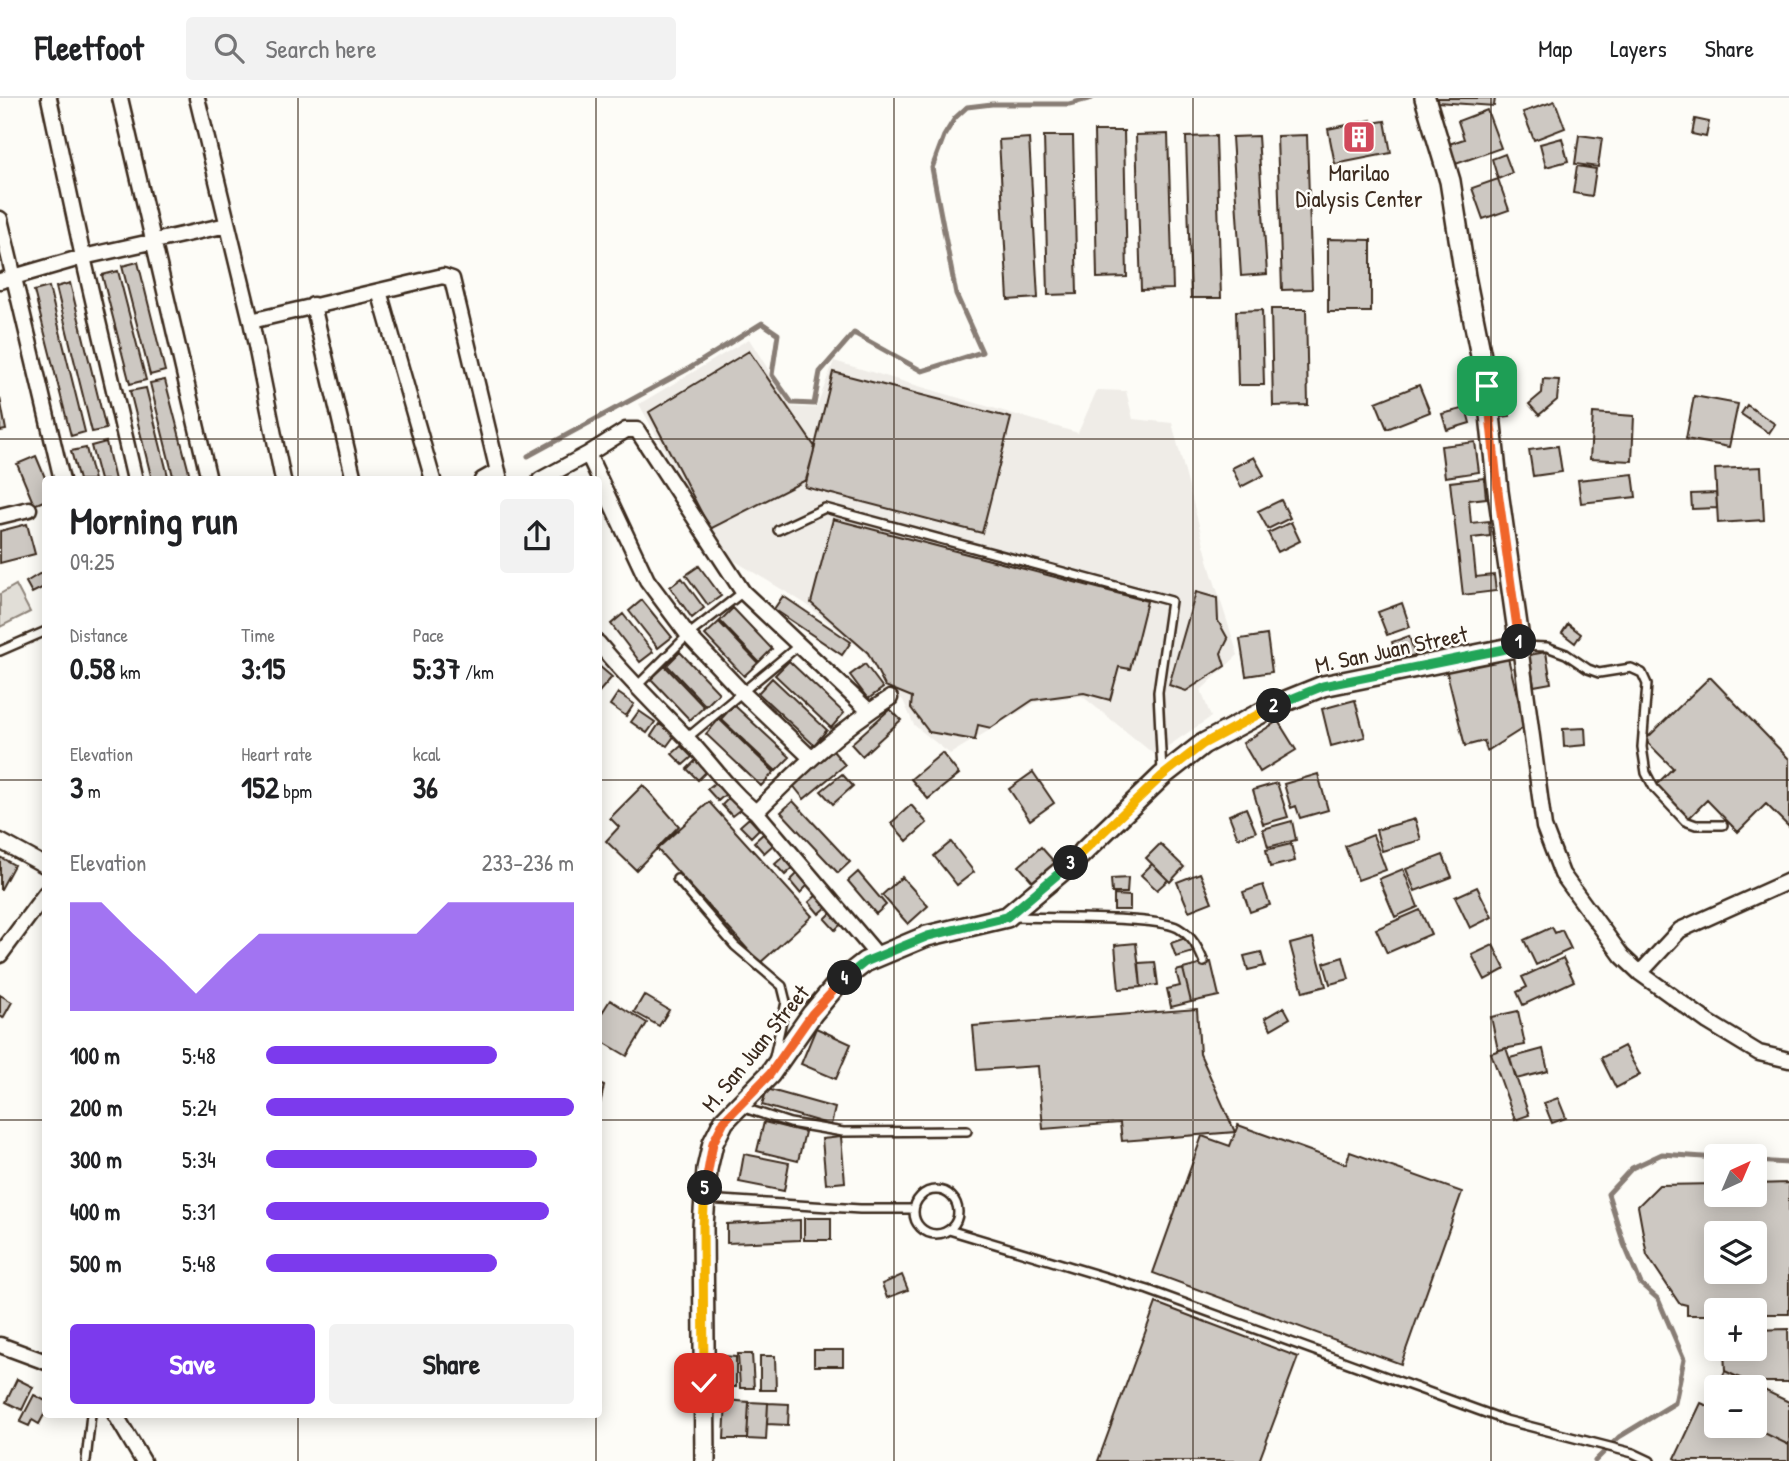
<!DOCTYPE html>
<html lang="en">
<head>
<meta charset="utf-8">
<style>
	body { margin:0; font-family:"Patrick Hand",sans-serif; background:#f2f2f2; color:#202124; height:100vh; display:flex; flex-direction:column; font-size:26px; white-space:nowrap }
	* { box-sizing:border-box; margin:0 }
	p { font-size:23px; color:#757577 }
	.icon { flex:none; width:38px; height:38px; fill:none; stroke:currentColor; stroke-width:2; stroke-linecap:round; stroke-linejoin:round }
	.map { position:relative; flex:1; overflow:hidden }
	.sheet { position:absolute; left:42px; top:378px; width:560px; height:942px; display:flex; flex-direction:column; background:#fff; border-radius:7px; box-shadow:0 4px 18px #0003 }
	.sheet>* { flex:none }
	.needle { width:46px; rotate:44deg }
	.controls { position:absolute; left:1704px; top:1046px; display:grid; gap:14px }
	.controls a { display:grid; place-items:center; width:63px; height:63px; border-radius:7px; background:#fff; box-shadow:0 4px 18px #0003; font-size:35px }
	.pin { position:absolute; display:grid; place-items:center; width:60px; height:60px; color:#fff; margin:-30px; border-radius:14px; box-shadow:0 4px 10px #0006 }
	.km { position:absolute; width:35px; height:35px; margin:-18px; border-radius:50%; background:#222; color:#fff; font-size:19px; line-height:35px; text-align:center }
	.round { display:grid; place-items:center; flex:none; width:74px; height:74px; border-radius:7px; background:#f2f2f2 }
	.summary { display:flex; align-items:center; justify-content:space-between; height:119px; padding:0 28px }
	h1 { font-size:38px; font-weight:700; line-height:52px }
	.stats { display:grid; grid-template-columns:repeat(3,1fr); gap:10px; height:119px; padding:7px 28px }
	.stats div { display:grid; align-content:center }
	.stats b { font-size:30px; font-weight:700 }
	.stats small { font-size:19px; font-weight:400 }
	.stats p { font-size:19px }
	.chart { height:196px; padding:14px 28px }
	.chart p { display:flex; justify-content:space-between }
	.chart svg { width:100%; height:126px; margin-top:7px; fill:#7c3aed; opacity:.7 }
	.action { display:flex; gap:14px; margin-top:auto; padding:14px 28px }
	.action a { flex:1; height:80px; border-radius:7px; background:#7c3aed; color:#fff; font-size:28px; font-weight:700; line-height:80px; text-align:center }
	.action a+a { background:#f2f2f2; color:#202124 }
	ul { padding:0 28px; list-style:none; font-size:23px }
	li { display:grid; grid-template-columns:112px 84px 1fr; align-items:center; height:52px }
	li i { height:18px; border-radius:9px; background:#7c3aed }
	header { display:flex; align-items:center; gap:42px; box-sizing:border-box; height:98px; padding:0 35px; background:#fff; border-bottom:2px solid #e0e0e0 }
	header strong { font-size:33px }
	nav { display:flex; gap:38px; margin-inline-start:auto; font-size:24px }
	.search { width:490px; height:63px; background:#f2f2f2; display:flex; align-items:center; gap:18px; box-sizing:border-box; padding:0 24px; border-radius:7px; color:#757577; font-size:26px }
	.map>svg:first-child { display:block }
</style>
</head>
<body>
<header>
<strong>Fleetfoot</strong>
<div class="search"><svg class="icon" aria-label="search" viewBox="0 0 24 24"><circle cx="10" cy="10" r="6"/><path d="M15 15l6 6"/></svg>Search here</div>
<nav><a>Map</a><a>Layers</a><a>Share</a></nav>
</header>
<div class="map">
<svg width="1789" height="1363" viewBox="0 0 1789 1363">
	<rect width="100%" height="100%" fill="#fdfcf7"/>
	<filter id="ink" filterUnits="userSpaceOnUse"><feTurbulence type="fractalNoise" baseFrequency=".0143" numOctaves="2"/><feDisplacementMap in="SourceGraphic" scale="14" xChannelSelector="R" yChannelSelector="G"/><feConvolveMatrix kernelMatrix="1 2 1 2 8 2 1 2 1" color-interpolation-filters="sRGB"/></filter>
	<g filter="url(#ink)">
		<!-- built -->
		<path fill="#efece7" d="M749,241L792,309L816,310L834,263L1078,335L1097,292L1126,293L1133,321L1172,325L1211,473L1238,557L1201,592L1211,619L1155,657L1082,598L1036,604L950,656L914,627L903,602L887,592L865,554L806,506L720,454L639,306Z"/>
		<!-- green -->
		<path fill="#e1ded7" stroke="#8e847a" stroke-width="2" d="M16,487L30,514L0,529V496Z"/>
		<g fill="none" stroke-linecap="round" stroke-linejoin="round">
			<!-- stream -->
			<path stroke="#887d74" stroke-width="5" d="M528,358L688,271L762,225L778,236L772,277L792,305L814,306L820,274L854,235L922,273L982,254L956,196L932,70L944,38L955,20L967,9L992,6H1069L1092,0
				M1755,1063L1789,1065
				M1595,1363L1619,1339L1675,1305L1684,1261L1658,1201L1641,1186L1624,1146L1608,1096L1632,1070L1662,1056L1717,1060"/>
		</g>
		<!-- building -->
		<path fill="#cdc8c2" stroke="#3b2a1e" stroke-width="2" fill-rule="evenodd" d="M1437,0H1495L1494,8L1437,4Z
			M1555,3L1565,30L1534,42L1523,14Z
			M1487,12L1501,50L1453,67L1446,47L1464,41L1458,23Z
			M1695,21L1709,24L1706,39L1692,36Z
			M1371,22L1372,25L1385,23L1391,55L1335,66L1328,31Z
			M1094,33H1124L1127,179L1097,180Z
			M1168,36L1173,191L1141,192L1136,37Z
			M1307,37L1312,191L1282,192L1277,38Z
			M1579,37L1602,40L1598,69L1575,66Z
			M1044,38H1073L1077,196L1048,197Z
			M1216,38L1221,200H1191L1186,39Z
			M1258,38L1267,176L1241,178L1232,39Z
			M1029,40L1038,200L1008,202L999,42Z
			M1562,40L1568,63L1546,69L1540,46Z
			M1505,56L1512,75L1498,81L1492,61Z
			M1577,68L1596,71L1592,98L1573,95Z
			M1498,81L1509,112L1483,121L1472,90Z
			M1328,141L1371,142V214H1328Z
			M138,164L165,273L150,277L122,168Z
			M118,173L146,282L130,286L102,177Z
			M70,185L106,331L92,334L56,189Z
			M49,189L85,334L71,338L34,193Z
			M1271,211H1306L1308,307L1273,308Z
			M1262,212L1264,287H1238L1236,213Z
			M749,253L815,349L806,382L710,431L649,314Z
			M1503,271L1510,318L1495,320L1488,273Z
			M833,274L1011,320L982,435L805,389Z
			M1543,281L1559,282L1557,302L1539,317L1529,306L1542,295Z
			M165,282L191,382H174L150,285Z
			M1419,287L1430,314L1387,331L1376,304Z
			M146,290L169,382H152L130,293Z
			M1694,298L1738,306L1729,349L1686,341Z
			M0,300L6,332L0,333Z
			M1747,307L1775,326L1769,335L1741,316Z
			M1466,310L1470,325L1447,332L1442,316Z
			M1593,315L1634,318L1632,363L1590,361Z
			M106,344L115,382H100L91,348Z
			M1475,344L1479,374L1445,379L1441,348Z
			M1558,348L1562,374L1533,378L1529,352Z
			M86,350L94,382H79L71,353Z
			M36,358L46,382V402L34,407L17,366Z
			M1254,359L1264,377L1241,389L1232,370Z
			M1761,369L1764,422L1718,425L1715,371Z
			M1633,376L1636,399L1581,405L1578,382Z
			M1484,380L1486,400L1469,402L1471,425L1489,423L1490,438L1472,440L1476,479L1494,477L1496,493L1463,497L1450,384Z
			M1716,395L1717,410L1692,411L1691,396Z
			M1281,402L1290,420L1268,431L1258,413Z
			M833,421L1147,503L1130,571L1119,569L1110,602L1084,595L1033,602L991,630L978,627L975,642L929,634L911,610L912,599L885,588L868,555L811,505Z
			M1291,424L1300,443L1278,454L1268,435Z
			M27,426L35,456L0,465V433Z
			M699,468L721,498L708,507L686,477Z
			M41,475L46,488L32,495L26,484Z
			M682,480L704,510L692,520L670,489Z
			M1196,494L1217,500L1218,523L1228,541L1221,555L1225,568L1186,593L1169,587Z
			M783,498L851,544L842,557L774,511Z
			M642,502L672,539L658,550L629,513Z
			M1402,505L1410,529L1387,537L1378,514Z
			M733,510L772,551L759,564L720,523Z
			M623,516L653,554L640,564L611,526Z
			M719,524L758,565L744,578L705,537Z
			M1568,526L1581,536L1575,545L1562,535Z
			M1267,537L1272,574L1246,578L1240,541Z
			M1409,538L1415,557L1398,562L1392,544Z
			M680,554L719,595L706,608L667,567Z
			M1546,554L1551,585L1534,588L1529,557Z
			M1507,556L1525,629L1487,653L1484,643L1465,648L1446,571Z
			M789,563L844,615L831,630L775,577Z
			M865,566L883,590L868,601L850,577Z
			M598,567L612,579L599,594L598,593Z
			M665,568L704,609L690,622L651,581Z
			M1710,579L1789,661V729L1766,706L1738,734L1707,702L1689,720L1656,687L1673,670L1645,642Z
			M772,580L827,632L814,647L758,595Z
			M618,595L634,606L626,618L610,607Z
			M1355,602L1365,639L1331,648L1322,611Z
			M734,607L790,659L776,673L721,621Z
			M890,611L901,622L862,658L851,646Z
			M639,613L655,624L647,635L631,624Z
			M719,621L774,674L761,688L706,636Z
			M1278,623L1296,652L1260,674L1243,645Z
			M659,626L675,637L667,648L651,638Z
			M1585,630L1586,647L1564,649L1563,631Z
			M681,648L692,659L683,667L672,656Z
			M833,653L845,667L804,701L792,686Z
			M942,655L959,676L928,701L911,681Z
			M696,662L706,674L698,682L687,671Z
			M1033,674L1054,705L1030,722L1009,691Z
			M842,676L853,688L833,706L821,693Z
			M1318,676L1328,712L1300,720L1296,708L1291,710L1284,686Z
			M716,684L727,695L718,703L707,691Z
			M1277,685L1288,719L1263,726L1253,692Z
			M643,687L679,728L636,772L606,743L619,729L610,720Z
			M730,699L741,711L732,718L722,707Z
			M793,703L850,764L838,775L781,714Z
			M709,704L812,818L760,865L657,751Z
			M911,707L927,725L907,743L891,725Z
			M1246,710L1256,734L1238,740L1229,717Z
			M749,720L759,731L751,739L740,728Z
			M1415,721L1421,742L1382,753L1376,732Z
			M1292,723L1296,742L1268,749L1263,731Z
			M763,736L773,747L764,755L754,744Z
			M1373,737L1386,772L1358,782L1345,748Z
			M951,744L974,774L957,787L934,758Z
			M1160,746L1184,769L1170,784L1146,760Z
			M1291,746L1295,763L1270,769L1266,752Z
			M1041,749L1056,766L1034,785L1019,768Z
			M1443,757L1452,779L1415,793L1406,771Z
			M784,758L794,769L785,777L775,766Z
			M0,759L14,767L1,791H0Z
			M1152,766L1168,782L1157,792L1141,777Z
			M1403,771L1418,809L1395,819L1379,781Z
			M858,774L886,807L876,816L848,783Z
			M798,775L809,786L800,795L790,783Z
			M1200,775L1212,804L1189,813L1177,784Z
			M902,779L928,808L908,826L882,797Z
			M1128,780L1127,795H1112L1111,781Z
			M1263,787L1270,807L1250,814L1243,794Z
			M1477,789L1492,819L1470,830L1455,799Z
			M818,796L828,808L819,816L809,804Z
			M1114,797L1130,798V812H1114Z
			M1420,812L1431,836L1387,855L1376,831Z
			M833,813L843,824L835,832L825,821Z
			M1552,829L1555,835L1562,832L1571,851L1536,867L1524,842Z
			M1188,839L1193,854L1176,859L1171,845Z
			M1313,840L1326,888L1303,894L1290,846Z
			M1136,845L1141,889L1119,891L1115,847Z
			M1493,847L1505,871L1485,882L1472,857Z
			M1261,854L1265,868L1248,872L1244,858Z
			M1343,859L1349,881L1330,886L1324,865Z
			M1563,860L1574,883L1523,907L1517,894L1527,889L1522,879Z
			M1155,864L1158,887L1141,889L1139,865Z
			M1211,864L1219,898L1191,904L1183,871Z
			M1183,871L1191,904L1171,909L1167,891L1180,888L1176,873Z
			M0,897L12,904L3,920L0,918Z
			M644,897L669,912L659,928L634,914Z
			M610,902L647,925L627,958L598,941V921Z
			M1284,909L1290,920L1271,931L1265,920Z
			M1197,911L1200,956L1235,1034L1122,1043L1120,1025L1043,1031L1038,968L977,972L973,928Z
			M1518,913L1525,947L1498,952L1491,919Z
			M816,930L851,946L836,981L801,966Z
			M1624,948L1640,977L1616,990L1601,960Z
			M1506,950L1529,1017L1515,1022L1491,955Z
			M1543,951L1548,973L1516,981L1510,960Z
			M598,986L604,988L599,1011H598Z
			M767,991L835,1010L831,1027L762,1007Z
			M1558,1000L1566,1020L1552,1025L1544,1005Z
			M764,1024L805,1034L798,1063L757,1053Z
			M1238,1027L1346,1066L1350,1054L1462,1094L1401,1266L1153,1175L1202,1038L1230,1048Z
			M841,1039L845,1084L826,1086L822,1041Z
			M744,1056L789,1065L784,1093L739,1084Z
			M1789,1085V1216H1755V1213H1717V1217H1687V1207L1679,1205L1647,1157L1638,1108L1659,1087L1717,1086V1097H1755V1086ZM1717,1136H1755V1174H1717Z
			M804,1120H831V1142H804Z
			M800,1122V1142L727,1145V1126Z
			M902,1177L908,1192L887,1200L882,1186Z
			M1156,1205L1298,1259L1259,1363H1098Z
			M1788,1231L1789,1284H1748L1725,1273L1724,1251H1755V1232Z
			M814,1252H843V1268H814Z
			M738,1256H752L754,1290H740Z
			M723,1258L736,1259V1289H722Z
			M760,1258H775L776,1292H760Z
			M1725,1273L1789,1304V1347L1750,1328H1755V1290H1717Z
			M17,1281L33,1289L22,1312L6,1304Z
			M1717,1290V1312L1708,1308Z
			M34,1297L46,1303V1313L39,1326L32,1322L29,1328L20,1324Z
			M726,1302L749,1304L747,1341H724Z
			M749,1304L768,1305L766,1342L747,1341Z
			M768,1305L789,1306L788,1327L767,1326Z
			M1701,1305L1717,1312V1328H1750L1789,1347V1363H1680L1675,1360Z"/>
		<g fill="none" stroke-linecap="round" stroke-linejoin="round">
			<defs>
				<path id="service" d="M778,432L825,410L1171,503L1158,594L1162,674
					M1520,548L1547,549L1566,556L1588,571L1599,575L1631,570L1642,575L1647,586L1642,649L1646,675L1654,690L1685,723L1696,727H1723
					M0,553L46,533
					M636,589L688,537L743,494
					M687,640L798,548
					M677,781L735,848L782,888L786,904L774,959
					M1014,819C1045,820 1157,818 1178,830C1193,839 1198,850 1204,864
					M741,1009L790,1025L843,1034L967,1033
					M914 1114a22 22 0 1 1 44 0a22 22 0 1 1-44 0Z
					M705,1101L860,1111H914
					M949,1132L1148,1192L1505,1322L1633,1355L1650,1363
					M86,1363L91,1316"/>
				<path id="minor" d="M49,0L83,159L135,382
					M120,0L209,382
					M197,0L251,223L283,382
					M0,121L62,382
					M0,183L83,159L227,127
					M379,193L443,178L452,181L500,382
					M313,207L354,382
					M251,223L379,193L433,382
					M588,356L647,482L688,537L742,594L811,660
					M482,382L498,373
					M540,382L588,356L626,332H637L743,494L869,613
					M0,418L29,411
					M598,545C626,579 656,608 686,639C710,664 729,693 756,714L878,858
					M1520,548L1544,729L1562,776L1622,858L1640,875L1708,924L1759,955L1789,962
					M756,714C798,672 840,631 890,600
					M0,743L46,768
					M0,857L46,795
					M1640,875L1680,832L1789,783
					M0,1247L46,1264
					M115,1316L143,1363"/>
				<path id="tertiary" d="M705,1363L703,1128L707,1071L713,1045L724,1023L770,976L812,916L838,885L865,864L927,838L1007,819L1075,762L1162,678L1203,646L1276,607L1323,588L1520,548L1498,393L1487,288L1465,178L1450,83L1425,0"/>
			</defs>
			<!-- service casing -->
			<use href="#service" stroke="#3b2a1e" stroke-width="12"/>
			<!-- minor casing -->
			<use href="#minor" stroke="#3b2a1e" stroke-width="19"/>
			<!-- tertiary casing -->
			<use href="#tertiary" stroke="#3b2a1e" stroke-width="24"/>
			<!-- service -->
			<use href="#service" stroke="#fdfcf7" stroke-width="7"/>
			<!-- minor -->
			<use href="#minor" stroke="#fdfcf7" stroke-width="14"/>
			<!-- tertiary -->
			<use href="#tertiary" stroke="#fdfcf7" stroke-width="19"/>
		</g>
	</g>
	<g fill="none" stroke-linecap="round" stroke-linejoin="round" filter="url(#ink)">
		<defs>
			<path id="split-1" d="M1487,288L1498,393L1519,544"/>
			<path id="split-2" d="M1274,608L1323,588L1520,548L1519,544"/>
			<path id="split-3" d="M1071,765L1162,678L1203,646L1274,608"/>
			<path id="split-4" d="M845,880L865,864L928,838L1007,819L1071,765"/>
			<path id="split-5" d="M705,1090L713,1045L724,1023L770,976L812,916L845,880"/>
			<path id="split-6" d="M704,1285L703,1128L705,1090"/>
		</defs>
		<!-- split-1 casing -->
		<use href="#split-1" stroke="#fff" stroke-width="14"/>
		<!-- split-2 casing -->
		<use href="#split-2" stroke="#fff" stroke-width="14"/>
		<!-- split-3 casing -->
		<use href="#split-3" stroke="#fff" stroke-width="14"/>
		<!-- split-4 casing -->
		<use href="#split-4" stroke="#fff" stroke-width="14"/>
		<!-- split-5 casing -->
		<use href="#split-5" stroke="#fff" stroke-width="14"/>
		<!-- split-6 casing -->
		<use href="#split-6" stroke="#fff" stroke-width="14"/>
		<!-- split-1 -->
		<use href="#split-1" stroke="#f0652b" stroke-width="9"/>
		<!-- split-2 -->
		<use href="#split-2" stroke="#22a559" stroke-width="9"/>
		<!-- split-3 -->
		<use href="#split-3" stroke="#f5b400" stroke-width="9"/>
		<!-- split-4 -->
		<use href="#split-4" stroke="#22a559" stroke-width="9"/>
		<!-- split-5 -->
		<use href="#split-5" stroke="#f0652b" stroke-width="9"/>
		<!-- split-6 -->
		<use href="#split-6" stroke="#f5b400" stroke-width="9"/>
	</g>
	<!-- grid -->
	<path fill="none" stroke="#3b2a1e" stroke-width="2" stroke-opacity="0.55" d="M298,0V382M596,0V382M894,0V1363M1193,0V1363M1491,0V1363M0,341H1789M0,682H46M598,682H1789M0,1022H46M598,1022H1789M298,1316V1363M596,1316V1363"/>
	<!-- icons -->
	<defs>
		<symbol id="building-square" viewBox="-11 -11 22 22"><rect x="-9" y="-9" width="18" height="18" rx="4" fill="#d1495b" stroke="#fdfcf7"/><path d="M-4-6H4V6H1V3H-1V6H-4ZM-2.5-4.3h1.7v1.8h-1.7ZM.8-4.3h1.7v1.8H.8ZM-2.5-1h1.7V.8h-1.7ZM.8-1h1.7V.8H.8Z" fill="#fff"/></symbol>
	</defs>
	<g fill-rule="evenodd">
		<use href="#building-square" x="1340" y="20" width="38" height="38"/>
	</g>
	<g text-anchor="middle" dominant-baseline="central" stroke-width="5" stroke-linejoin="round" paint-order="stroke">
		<!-- poi labels -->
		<g font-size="23" fill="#3b2a1e" stroke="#fdfcf7">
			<text x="1359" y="74">Marilao<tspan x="1359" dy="26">Dialysis Center</tspan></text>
		</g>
		<!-- street labels -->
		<g font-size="23" fill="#3b2a1e" stroke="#fdfcf7">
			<text transform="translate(1391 551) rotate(-12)">M. San Juan Street</text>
			<text transform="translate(755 950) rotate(-51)">M. San Juan Street</text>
		</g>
	</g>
</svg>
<div class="controls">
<a><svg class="needle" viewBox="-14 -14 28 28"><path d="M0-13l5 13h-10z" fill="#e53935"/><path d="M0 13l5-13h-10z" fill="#757577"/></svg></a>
<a><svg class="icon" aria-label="layers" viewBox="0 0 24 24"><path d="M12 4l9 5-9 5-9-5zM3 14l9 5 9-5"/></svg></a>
<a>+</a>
<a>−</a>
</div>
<div class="pin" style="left:1487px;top:288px;background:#1e9e55"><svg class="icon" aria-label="arrive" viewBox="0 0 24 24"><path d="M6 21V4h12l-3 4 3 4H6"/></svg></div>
<div class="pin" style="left:704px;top:1285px;background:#d93025"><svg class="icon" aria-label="check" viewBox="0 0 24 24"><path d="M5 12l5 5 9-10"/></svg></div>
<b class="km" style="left:1519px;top:544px">1</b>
<b class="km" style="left:1274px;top:608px">2</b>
<b class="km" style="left:1071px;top:765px">3</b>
<b class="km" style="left:845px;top:880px">4</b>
<b class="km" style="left:705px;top:1090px">5</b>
<section class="sheet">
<div class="summary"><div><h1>Morning run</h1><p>09:25</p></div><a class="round"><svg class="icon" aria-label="share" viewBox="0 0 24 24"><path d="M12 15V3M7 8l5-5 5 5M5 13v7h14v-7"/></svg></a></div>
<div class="stats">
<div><p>Distance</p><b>0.58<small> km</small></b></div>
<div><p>Time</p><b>3:15</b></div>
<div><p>Pace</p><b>5:37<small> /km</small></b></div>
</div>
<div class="stats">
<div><p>Elevation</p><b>3<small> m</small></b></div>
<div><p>Heart rate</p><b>152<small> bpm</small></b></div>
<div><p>kcal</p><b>36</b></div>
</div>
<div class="chart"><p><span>Elevation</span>233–236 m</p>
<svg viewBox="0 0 160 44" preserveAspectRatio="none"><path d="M0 44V6L10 6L20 17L30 27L40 38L50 27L60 17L70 17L80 17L90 17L100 17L110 17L120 6L130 6L140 6L150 6L160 6V44z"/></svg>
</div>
<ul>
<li><b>100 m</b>5:48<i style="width:75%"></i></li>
<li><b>200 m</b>5:24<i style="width:100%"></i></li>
<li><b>300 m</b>5:34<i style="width:88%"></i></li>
<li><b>400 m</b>5:31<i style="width:92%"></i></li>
<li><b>500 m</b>5:48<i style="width:75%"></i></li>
</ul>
<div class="action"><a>Save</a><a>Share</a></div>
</section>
</div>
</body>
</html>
